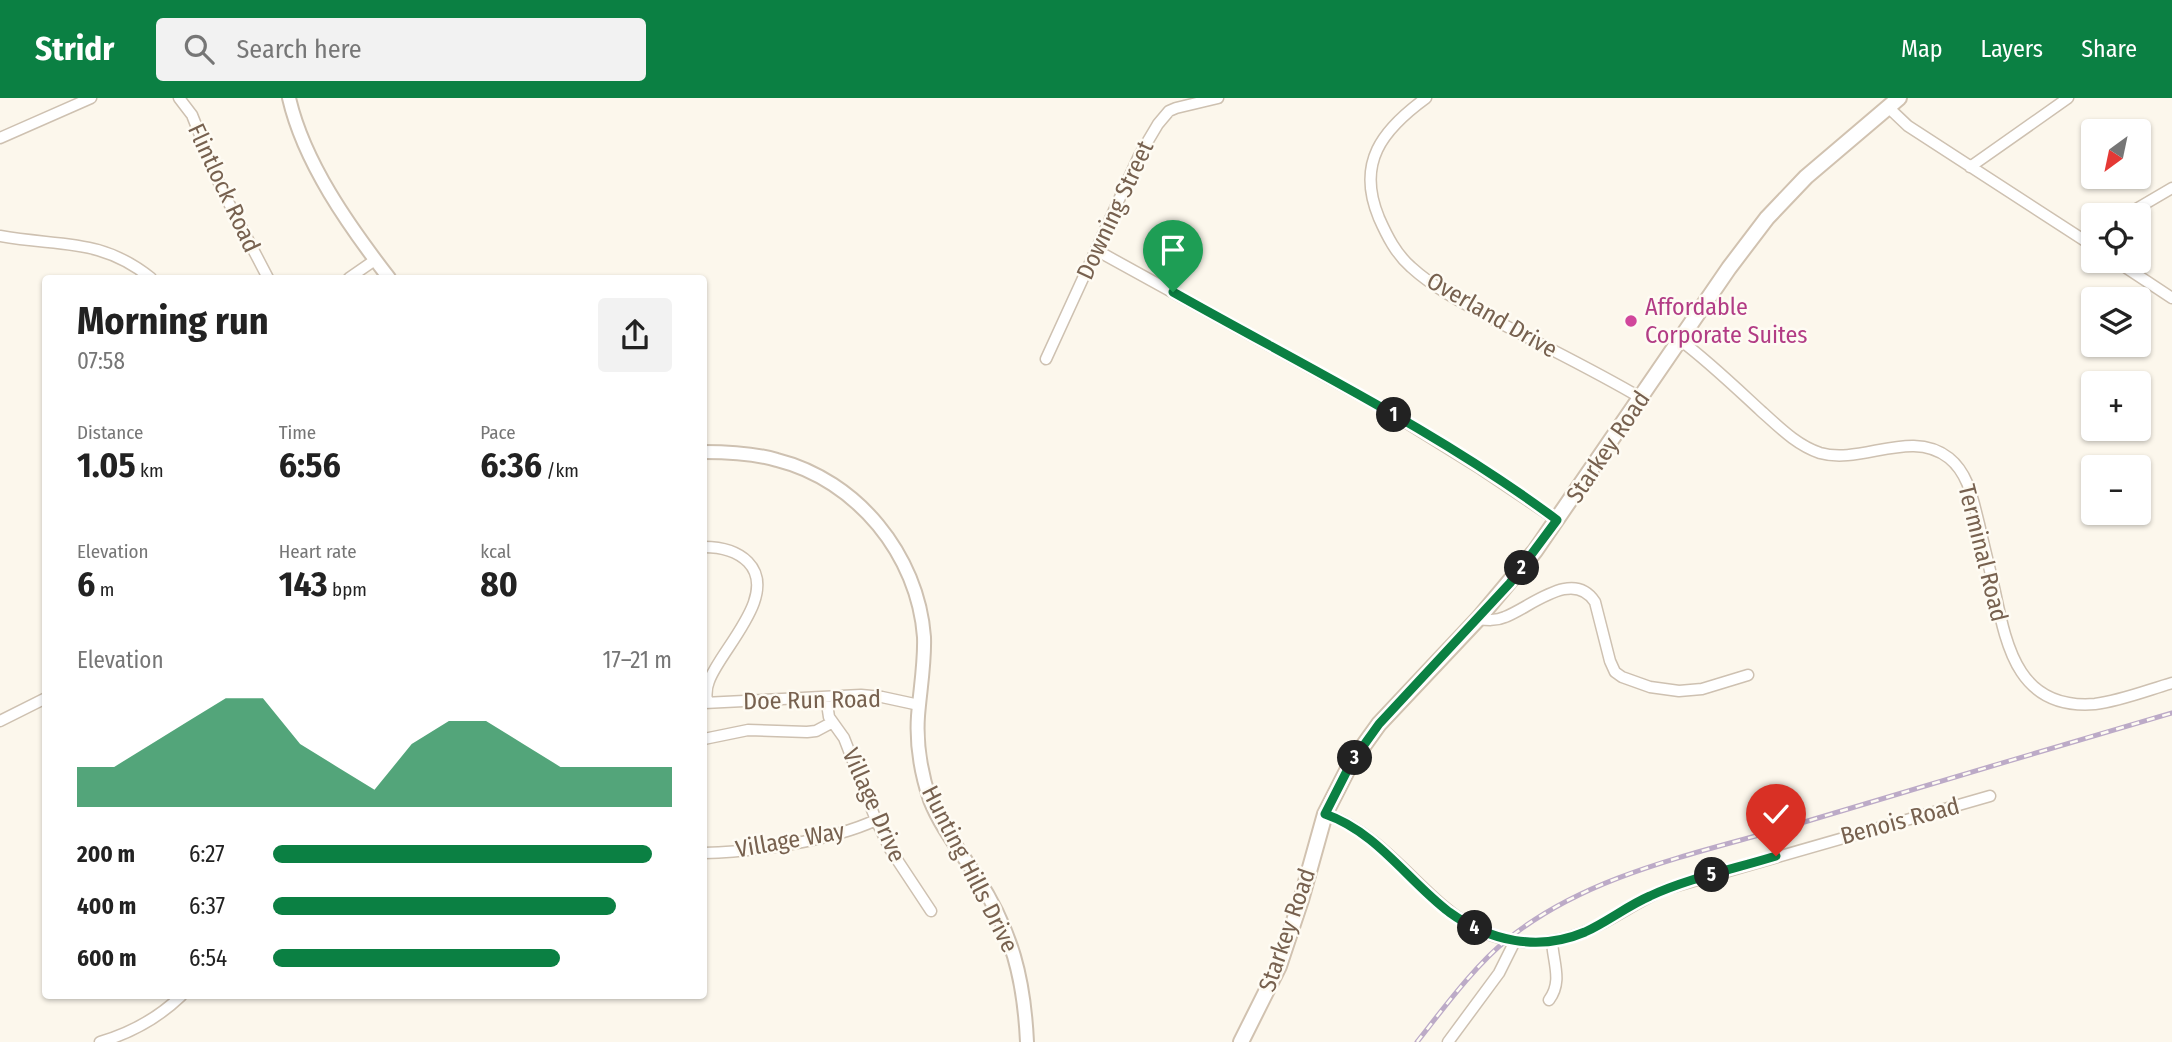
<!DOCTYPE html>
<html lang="en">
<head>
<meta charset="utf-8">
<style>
	body { margin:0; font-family:"Fira Sans Condensed",sans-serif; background:#f2f2f2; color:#222; height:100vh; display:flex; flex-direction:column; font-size:26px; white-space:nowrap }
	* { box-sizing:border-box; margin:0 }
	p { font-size:23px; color:#767676 }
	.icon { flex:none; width:38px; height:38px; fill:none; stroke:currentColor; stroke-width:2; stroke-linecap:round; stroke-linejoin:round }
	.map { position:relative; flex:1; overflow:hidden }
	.panel { position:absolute; left:42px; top:177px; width:665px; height:724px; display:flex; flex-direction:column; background:#fff; border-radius:7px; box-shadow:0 2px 5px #0004 }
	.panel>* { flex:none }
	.needle { width:46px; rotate:213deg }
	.buttons { position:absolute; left:2081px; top:21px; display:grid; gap:14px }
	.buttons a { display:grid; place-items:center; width:70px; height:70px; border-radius:7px; background:#fff; box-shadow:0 2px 5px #0004; font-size:35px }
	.pin { position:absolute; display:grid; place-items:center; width:60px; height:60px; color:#fff; margin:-72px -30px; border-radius:50% 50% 50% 0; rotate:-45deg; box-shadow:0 0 7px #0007 }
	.pin .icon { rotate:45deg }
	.km { position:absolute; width:35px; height:35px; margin:-18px; border-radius:50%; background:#222; color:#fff; font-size:19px; line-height:35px; text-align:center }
	.round { display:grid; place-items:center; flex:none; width:74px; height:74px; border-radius:7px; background:#f2f2f2 }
	.overview { display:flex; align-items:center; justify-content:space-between; height:119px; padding:0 35px }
	h1 { font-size:38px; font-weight:700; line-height:52px }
	.figures { display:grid; grid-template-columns:repeat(3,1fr); gap:10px; height:119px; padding:7px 35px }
	.figures div { display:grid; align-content:center }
	.figures b { font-size:35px; font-weight:700 }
	.figures small { font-size:19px; font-weight:400 }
	.figures p { font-size:19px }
	.chart { height:196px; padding:14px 35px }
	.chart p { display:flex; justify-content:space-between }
	.chart svg { width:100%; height:126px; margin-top:7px; fill:#0b8043; opacity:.7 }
	ul { padding:0 35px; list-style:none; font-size:23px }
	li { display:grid; grid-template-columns:112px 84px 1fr; align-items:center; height:52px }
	li i { height:18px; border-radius:9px; background:#0b8043 }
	header { display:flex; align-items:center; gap:42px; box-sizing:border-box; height:98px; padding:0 35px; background:#0b8043; color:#fff }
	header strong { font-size:33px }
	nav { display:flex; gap:38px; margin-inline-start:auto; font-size:24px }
	.search { width:490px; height:63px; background:#f2f2f2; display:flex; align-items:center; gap:18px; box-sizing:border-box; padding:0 24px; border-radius:7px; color:#767676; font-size:26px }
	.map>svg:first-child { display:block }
</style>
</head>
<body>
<header>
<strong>Stridr</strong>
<div class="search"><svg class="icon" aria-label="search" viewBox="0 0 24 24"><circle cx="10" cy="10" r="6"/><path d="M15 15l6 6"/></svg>Search here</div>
<nav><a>Map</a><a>Layers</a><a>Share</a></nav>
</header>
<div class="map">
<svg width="2172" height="944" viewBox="0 0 2172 944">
	<rect width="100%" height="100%" fill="#fcf7ec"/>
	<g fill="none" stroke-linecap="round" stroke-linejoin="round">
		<defs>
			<path id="minor" d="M179,0L192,17L221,90L268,180
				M1426,0C1382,32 1356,65 1379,120C1387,138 1396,156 1411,169C1434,190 1463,205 1491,220C1541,247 1592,271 1641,300
				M1888,9L1908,28L2093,148
				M0,40L91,0
				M1970,69L2068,0
				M2126,117L2172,90
				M0,138C59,149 100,139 151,180
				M1096,152L1381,309L1481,371L1557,422
				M2116,163L2172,200
				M349,180L375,162
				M1680,242C1708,263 1734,288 1760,312C1778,328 1796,347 1820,355C1862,367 1911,330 1949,360C1969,376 1973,403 1979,426C1984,449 1990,471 1995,494C2007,552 2020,612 2095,606C2120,603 2148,592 2172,585
				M1046,261L1139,58L1158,26L1169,13L1176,10L1218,0
				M704,449C720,449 736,452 748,464C780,497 720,552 709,583C706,590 706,597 707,605
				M1478,521C1487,522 1496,523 1505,519C1531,509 1573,470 1595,504L1610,563L1615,574L1622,579L1650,589L1679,593L1702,591L1748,577
				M826,599L829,619L844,640L876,722L890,751L931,813
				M704,605L861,597L882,599L919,607
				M0,623L46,600
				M704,641L748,632L807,634L816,633L831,625
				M1325,716C1417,748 1447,869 1566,840C1602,831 1632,805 1666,791L1990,698
				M704,755C753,754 831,743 876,722
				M1549,902C1563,883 1553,865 1552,843
				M100,944C131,935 158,920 181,898
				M1448,944L1499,875L1515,843"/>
			<path id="tertiary" d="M289,0C304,65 349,128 389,180
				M704,354C728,354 753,355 777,362C857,382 918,457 924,539C925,565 920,592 918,618C916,647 921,675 930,702C941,730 961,754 977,779C1012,834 1024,880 1027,944"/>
			<path id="secondary" d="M1241,944L1279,868L1301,802L1325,716L1351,665L1379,626L1478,521L1535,453L1729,170L1767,120L1806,79L1899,0"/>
		</defs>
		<!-- minor casing -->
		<use href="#minor" stroke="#cec1b1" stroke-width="13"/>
		<!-- tertiary casing -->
		<use href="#tertiary" stroke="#cec1b1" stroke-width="16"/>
		<!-- secondary casing -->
		<use href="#secondary" stroke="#d1c2b0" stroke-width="18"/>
		<!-- minor -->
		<use href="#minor" stroke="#fff" stroke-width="10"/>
		<!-- tertiary -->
		<use href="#tertiary" stroke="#fff" stroke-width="12"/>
		<!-- secondary -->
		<use href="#secondary" stroke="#fff" stroke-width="14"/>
		<defs>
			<path id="rail" d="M1417,944C1443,911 1476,866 1508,841C1591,774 1702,755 1801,725C1925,688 2048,651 2172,615"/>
		</defs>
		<!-- rail casing -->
		<use href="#rail" stroke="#bcaac7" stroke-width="5"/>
		<!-- rail -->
		<use href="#rail" stroke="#fefbf3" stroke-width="2.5" stroke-dasharray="8" stroke-linecap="butt"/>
	</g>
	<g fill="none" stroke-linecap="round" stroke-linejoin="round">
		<defs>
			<path id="route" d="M1173,194C1302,267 1438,333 1557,422L1510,485L1379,626L1351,665L1325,716C1377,734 1407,782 1449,814C1489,843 1538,854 1585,834C1607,824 1627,808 1650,798C1689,780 1734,771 1776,758"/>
		</defs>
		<!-- route casing -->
		<use href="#route" stroke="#fff" stroke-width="14"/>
		<!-- route -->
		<use href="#route" stroke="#0b8043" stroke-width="9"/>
	</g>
	<!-- markers -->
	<circle fill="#d1479c" stroke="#fefbf3" stroke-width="2.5" cx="1631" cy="223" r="7"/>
	<g text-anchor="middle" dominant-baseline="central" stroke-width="5" stroke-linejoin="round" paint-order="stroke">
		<!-- street labels -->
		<g font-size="24" fill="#77614f" stroke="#fefbf3">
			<text transform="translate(224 90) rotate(65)">Flintlock Road</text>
			<text transform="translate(1115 112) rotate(-65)">Downing Street</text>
			<text transform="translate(1492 217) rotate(30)">Overland Drive</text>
			<text transform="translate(1608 349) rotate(-56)">Starkey Road</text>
			<text transform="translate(1983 455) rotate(76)">Terminal Road</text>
			<text transform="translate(812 602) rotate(-1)">Doe Run Road</text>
			<text transform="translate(874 707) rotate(66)">Village Drive</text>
			<text transform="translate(1900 723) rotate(-15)">Benois Road</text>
			<text transform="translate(790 742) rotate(-10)">Village Way</text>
			<text transform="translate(970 771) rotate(63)">Hunting Hills Drive</text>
			<text transform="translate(1287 832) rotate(-71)">Starkey Road</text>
		</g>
		<!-- hotel labels -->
		<g font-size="24" fill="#b23c85" stroke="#fefbf3" text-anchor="start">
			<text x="1645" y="209">Affordable<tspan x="1645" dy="28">Corporate Suites</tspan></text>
		</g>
	</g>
</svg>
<div class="buttons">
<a><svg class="needle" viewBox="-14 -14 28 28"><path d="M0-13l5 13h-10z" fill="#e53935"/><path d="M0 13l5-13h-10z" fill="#767676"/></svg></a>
<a><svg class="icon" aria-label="locate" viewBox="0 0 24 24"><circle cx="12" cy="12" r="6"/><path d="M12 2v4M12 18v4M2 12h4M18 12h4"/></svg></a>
<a><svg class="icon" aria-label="layers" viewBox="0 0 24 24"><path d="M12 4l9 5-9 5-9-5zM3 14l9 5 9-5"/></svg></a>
<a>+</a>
<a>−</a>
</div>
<div class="pin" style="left:1173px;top:194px;background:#1e9e55"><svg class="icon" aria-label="arrive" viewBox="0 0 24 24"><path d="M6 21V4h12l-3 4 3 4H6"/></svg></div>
<div class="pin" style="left:1776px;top:758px;background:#d93025"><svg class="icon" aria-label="check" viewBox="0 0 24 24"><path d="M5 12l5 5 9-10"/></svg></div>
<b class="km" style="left:1394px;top:317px">1</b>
<b class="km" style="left:1522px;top:470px">2</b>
<b class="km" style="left:1355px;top:660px">3</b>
<b class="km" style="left:1475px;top:830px">4</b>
<b class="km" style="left:1712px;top:777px">5</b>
<section class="panel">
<div class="overview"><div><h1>Morning run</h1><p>07:58</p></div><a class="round"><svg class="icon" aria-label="share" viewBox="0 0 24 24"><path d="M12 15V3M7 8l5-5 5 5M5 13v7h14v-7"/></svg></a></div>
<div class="figures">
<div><p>Distance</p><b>1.05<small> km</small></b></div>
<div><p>Time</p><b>6:56</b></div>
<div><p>Pace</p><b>6:36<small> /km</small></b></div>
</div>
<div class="figures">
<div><p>Elevation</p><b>6<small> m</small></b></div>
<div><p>Heart rate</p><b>143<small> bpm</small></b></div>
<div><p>kcal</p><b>80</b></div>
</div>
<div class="chart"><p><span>Elevation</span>17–21 m</p>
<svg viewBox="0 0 160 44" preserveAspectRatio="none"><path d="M0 44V30L10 30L20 22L30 14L40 6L50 6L60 22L70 30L80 38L90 22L100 14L110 14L120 22L130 30L140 30L150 30L160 30V44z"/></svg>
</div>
<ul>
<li><b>200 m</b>6:27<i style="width:95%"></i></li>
<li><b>400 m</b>6:37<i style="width:86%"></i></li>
<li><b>600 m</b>6:54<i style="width:72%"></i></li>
</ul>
</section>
</div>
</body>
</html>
